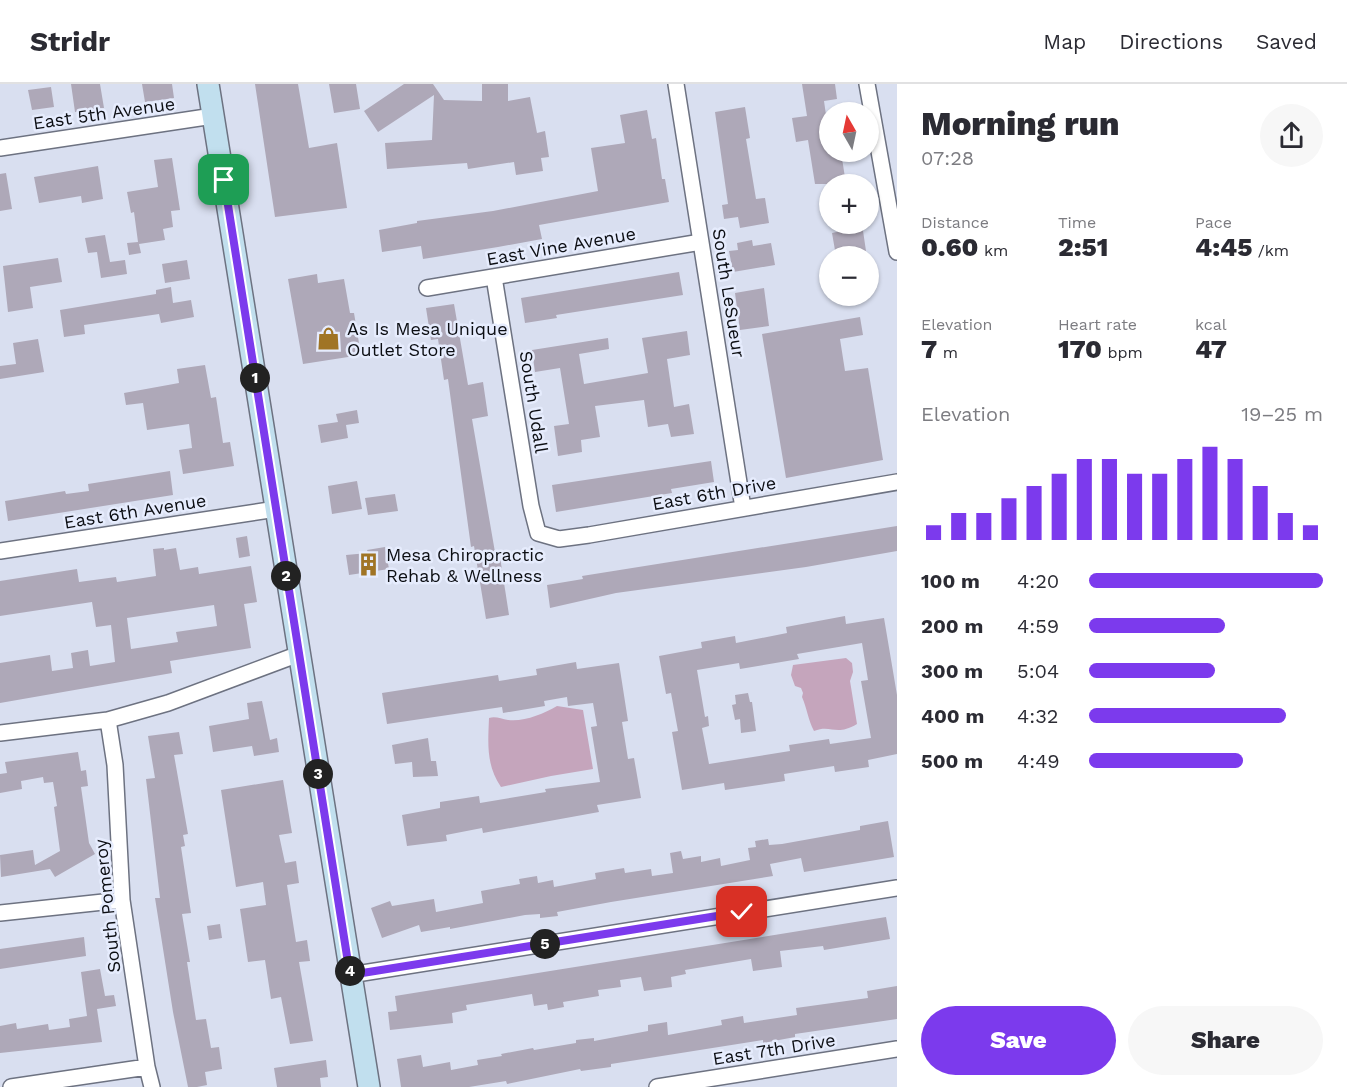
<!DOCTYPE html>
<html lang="en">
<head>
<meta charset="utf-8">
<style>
	body { margin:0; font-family:"Work Sans",sans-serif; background:#f7f7f7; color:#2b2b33; height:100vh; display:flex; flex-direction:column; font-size:22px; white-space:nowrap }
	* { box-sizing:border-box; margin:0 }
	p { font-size:20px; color:#7c7c81 }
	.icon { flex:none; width:33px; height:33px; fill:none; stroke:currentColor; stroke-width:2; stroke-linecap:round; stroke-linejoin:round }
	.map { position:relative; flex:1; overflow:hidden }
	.details { display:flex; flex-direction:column; background:#fff; width:450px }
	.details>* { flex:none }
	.needle { width:39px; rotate:351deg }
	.controls { position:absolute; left:819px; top:18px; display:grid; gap:12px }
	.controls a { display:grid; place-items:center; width:60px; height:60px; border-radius:50%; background:#fff; box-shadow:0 2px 4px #0004; font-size:30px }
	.pin { position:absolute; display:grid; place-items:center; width:51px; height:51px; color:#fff; margin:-26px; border-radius:12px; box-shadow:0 3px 9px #0006 }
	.km { position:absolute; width:30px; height:30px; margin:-15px; border-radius:50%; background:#222; color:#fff; font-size:16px; line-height:30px; text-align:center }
	.round { display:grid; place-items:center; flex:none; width:63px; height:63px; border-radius:32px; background:#f7f7f7 }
	.summary { display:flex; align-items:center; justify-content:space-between; height:102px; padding:0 24px }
	h1 { font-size:33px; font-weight:800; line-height:45px }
	.stats { display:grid; grid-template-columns:repeat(3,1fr); gap:9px; height:102px; padding:6px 24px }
	.stats div { display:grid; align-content:center }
	.stats b { font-size:26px; font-weight:800 }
	.stats small { font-size:16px; font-weight:400 }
	.stats p { font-size:16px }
	.chart { height:168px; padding:12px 24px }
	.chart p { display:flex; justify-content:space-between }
	.chart svg { width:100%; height:108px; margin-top:6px; stroke:#7c3aed; stroke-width:6 }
	.cta { display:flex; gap:12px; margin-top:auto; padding:12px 24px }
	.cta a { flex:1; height:69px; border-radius:36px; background:#7c3aed; color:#fff; font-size:24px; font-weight:800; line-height:69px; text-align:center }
	.cta a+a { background:#f7f7f7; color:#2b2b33 }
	ul { padding:0 24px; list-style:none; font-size:20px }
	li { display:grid; grid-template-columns:96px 72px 1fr; align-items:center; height:45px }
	li i { height:15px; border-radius:8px; background:#7c3aed }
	header { display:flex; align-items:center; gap:36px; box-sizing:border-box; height:84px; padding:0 30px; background:#fff; border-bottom:2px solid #e1e1e2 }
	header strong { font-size:28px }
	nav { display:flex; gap:33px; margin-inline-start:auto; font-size:21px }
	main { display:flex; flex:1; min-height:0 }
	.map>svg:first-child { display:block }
</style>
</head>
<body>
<header>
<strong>Stridr</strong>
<nav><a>Map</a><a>Directions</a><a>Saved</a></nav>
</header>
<main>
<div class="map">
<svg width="897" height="1003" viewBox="0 0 897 1003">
	<rect width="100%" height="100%" fill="#d9dff0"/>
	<!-- green -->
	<path fill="#c5a5bc" d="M846,574L852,579L853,588L850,597L857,640C835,653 832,640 814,647C808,636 807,624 802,613L803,609L801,604L795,602L791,591L793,581Z
		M557,622L583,626L593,685L551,692L501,703C486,681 488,660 489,634C496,632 501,635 508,636C524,638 543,630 557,622Z"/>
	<!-- building -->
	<path fill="#aea8b8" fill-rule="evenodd" d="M71,0H100L104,24L75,28Z
		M142,0H172L174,14L145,18Z
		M255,0H298L309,64L337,59L347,124L275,133Z
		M329,0H356L360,25L334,29Z
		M404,0H433L444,16L482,17V0H508V17L530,13L537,49L545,47L549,73L541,74L543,87L516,91L514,78L468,85L467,79L387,85L385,59L432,56L434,11L378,48L364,27Z
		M802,0H835L837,15L824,17L827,38H830V68H841L846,100H815L808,56L796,58L792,34L807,32Z
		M51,3L54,23L32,26L28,6Z
		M745,23L750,54L746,55L756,115L765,114L769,139L740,144L738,133L724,135L722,121L728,120L715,28Z
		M647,26L652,55L656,54L662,95H665L669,118L539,141L542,155L498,163L423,175L421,162L382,168L379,146L417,139V137L493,127L598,107L591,64L625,59L620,31Z
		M172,74L180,126L171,127L173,143L163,145L165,156L139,160L141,169L129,171L127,159L138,158L134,128L131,129L127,108L158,103L154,76Z
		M98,82L103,115L82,119L81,112L39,119L34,93Z
		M6,89L12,125L0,127V90Z
		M836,140H862L866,167L836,172L832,149L837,148Z
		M105,151L110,178L125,176L127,190L101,194L97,168L88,169L85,154Z
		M752,156L753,162L771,159L775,181L733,188L729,167L738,166L737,159Z
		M58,174L62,198L30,203L33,224L8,228L3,182Z
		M187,176L190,195L165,199L162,180Z
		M679,188L683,211L556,231L557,234L525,239L521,214Z
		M317,190L318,199L344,195L350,229H354L361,271L303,280L288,195Z
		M171,203L173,219L191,216L194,233L161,239L159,230L125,235L84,241L85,250L64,253L60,226L156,210V206Z
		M764,204L769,242L740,246L735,209Z
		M454,220L468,301L483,298L488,332L472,335L496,474L500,473L509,531L486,535L474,462L471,463L448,295L444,296L438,255L431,256L426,224Z
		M860,233L863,251L840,255L845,287L868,284L883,376L786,394L762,250Z
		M687,247L690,271L667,275L674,323L689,320L694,350L671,353L668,340L648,343L644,316L595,322L600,353L581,356L582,368L558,372L554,342L569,340L560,284L535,288L532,266L608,254L609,265L579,270L584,300L648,289L642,254Z
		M38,255L44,288L0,295V282L16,280L13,259Z
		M205,281L211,314L216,313L223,359L230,358L234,382L183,390L179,366L192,364L189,340L147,346L143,319L126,321L124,309L179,299L177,285Z
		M357,326L359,339L346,341L348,354L321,359L318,341L338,338L336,330Z
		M711,377L714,398L671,405L672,409L556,428L552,401Z
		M170,387L173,411L8,437L5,417L65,407L66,410L89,407L88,400Z
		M357,397L362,425L332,430L328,402Z
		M395,410L398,427L368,431L365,414Z
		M897,442V467L806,483L616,509L550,524L547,501L583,495L582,492Z
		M247,452L250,472L239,474L236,454Z
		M385,463L389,485L349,491L346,471L368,469L367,466Z
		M164,464V466L176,464L180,486L198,483L199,490L251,482L257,518L244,520L251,564L170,577L172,589L0,619V579L50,571L52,587L73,584L71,569L88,566L90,582L115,578L111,541L96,543L92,518L0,532V497L77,485L79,498L116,493L117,498L156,492L153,465ZM214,521L217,542L176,548L178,558L131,565L127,534Z
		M845,532L846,540L884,534L897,611V670L868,676L869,683L835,688L834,682L784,690L785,697L725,706L724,699L682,706L672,648L678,647L671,609L666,610L659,572L702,564L701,558L735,552L736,559L787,549L786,543ZM862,559L868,596L861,597L871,654L830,660L829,655L789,661L790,667L709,680L702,644L709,642L708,632L705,633L697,586L739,579L740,585L799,575L797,570Z
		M576,578L577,585L619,579L628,637L622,638L628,675L634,674L641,714L597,721L599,728L483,749L482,744L446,751L447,757L407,762L402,731L440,724V718L479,712L480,719L546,708L545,705L600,698L591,643L597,642L593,619L568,622L567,613L544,617L545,622L503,629L502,623L387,640L382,609L498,591L499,597L537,591L536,585Z
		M748,609L750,618H752L756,647L741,649L740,635L735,636L732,621L736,620L735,611Z
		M262,617L270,656L277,654L279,668L254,672L252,662L213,668L209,642L249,635L247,619Z
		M179,648L183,670L174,671L188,750L183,751L185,762L181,763L191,829L182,830L190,878H187L196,936L206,935L211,964L219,963L222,985L205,988L207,1001L197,1003H188L173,928L155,814H160L146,695L155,694L148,652Z
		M428,654L431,677H436L438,692L413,693L412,678L395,680L392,661Z
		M78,668L81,687L86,686L88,702L81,703L89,759L95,770L55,793L50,785L1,793L0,771L33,766L35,781L60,767L54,723L57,722L53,698L44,699L43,693L21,697L22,705L0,709V690L7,689L5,678Z
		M283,696L292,749L279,751L285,779L296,777L299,799L287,801L296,858L307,856L310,877L299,878L313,957L290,960L281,913L271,915L265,876L248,878L240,825L266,821L263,798L236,803L221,706Z
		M888,737L894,773L804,788L801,774L770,780L773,792L611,818L557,828L558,832L540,834V830L525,831L450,845V843L421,848L419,841L382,854L371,824L390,817L392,822L434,815L436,828L483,819L481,807L520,800L519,795L537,792L538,799L553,796L554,803L596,795L595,789L624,784L625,789L651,785L652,792L673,789L670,769L681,767L683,775L701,772V778L720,774L721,782L750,776L748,764L756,763L755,757L768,755L769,761L782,760L860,746V742Z
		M886,833L890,855L824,866L823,862L780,867L782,883L753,887L751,875L685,886L686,890L671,893L672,903L644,907L641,893L620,896L621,903L598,906L599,912L563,918L564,923L548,926L547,920L534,922L532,910L466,921L467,926L452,929L453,939L390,946L388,928L397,927L395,912Z
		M220,840L222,854L209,856L207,842Z
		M84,853L86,872L0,885V865Z
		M100,885L105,912L114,911L116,922L97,925L102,958L0,969V942L16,939L17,945L48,940L49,946L70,943L69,935L87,932L81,888Z
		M897,902V935L795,950V953L763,959V956L643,975L611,980V983L581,987L580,985L507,1000L506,997L469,1003H401L397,975L421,971L423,983L450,978L451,986L478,981L477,976L502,972L501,970L533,964L534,966L576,959V956L594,954V957L648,947V941L667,938L668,951L722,941L721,936L743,932L744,939L797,931L796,924L868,914L867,907Z
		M326,976L328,993L320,994L321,1003H277L274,984Z"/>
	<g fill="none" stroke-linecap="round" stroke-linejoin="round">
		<defs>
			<path id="minor" d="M676,0L743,424
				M867,0L897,168
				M0,64L213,32
				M494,193L531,422L538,449L559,455L589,451L897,398
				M427,204L701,158
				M0,467L276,425
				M108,636L115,681L122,816L147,983L152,1003
				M0,649L108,636L168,619L299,570
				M0,829L122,816
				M350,891L897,804
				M11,1003L147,983
				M657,1003L897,965"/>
			<path id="secondary" d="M208,0L369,1003"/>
		</defs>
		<!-- minor casing -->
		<use href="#minor" stroke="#6d7281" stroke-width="18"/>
		<!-- secondary casing -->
		<use href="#secondary" stroke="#6d7281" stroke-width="24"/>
		<!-- minor -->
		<use href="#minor" stroke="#fff" stroke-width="15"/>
		<!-- secondary -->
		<use href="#secondary" stroke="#c1dfee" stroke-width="21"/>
	</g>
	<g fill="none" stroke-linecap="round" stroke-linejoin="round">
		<defs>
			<path id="route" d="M224,96L350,891L742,828"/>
		</defs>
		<!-- route casing -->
		<use href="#route" stroke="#fff" stroke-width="12"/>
		<!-- route -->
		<use href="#route" stroke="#7c3aed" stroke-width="8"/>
	</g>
	<!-- icons -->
	<defs>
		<symbol id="shop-bare" viewBox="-9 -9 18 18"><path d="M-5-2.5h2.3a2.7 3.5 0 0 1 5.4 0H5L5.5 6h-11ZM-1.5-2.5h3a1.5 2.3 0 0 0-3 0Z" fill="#a07425" stroke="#e6ecfd" stroke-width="2.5" paint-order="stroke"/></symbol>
		<symbol id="building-bare" viewBox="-9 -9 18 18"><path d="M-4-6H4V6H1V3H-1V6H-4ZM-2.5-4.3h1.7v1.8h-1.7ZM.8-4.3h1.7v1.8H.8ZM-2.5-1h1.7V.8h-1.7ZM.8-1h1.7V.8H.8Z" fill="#a07425" stroke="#e6ecfd" stroke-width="2.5" paint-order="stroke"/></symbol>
	</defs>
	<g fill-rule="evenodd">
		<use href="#shop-bare" x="312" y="238" width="33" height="33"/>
		<use href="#building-bare" x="352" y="464" width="33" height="33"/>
	</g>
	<g text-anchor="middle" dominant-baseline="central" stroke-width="5" stroke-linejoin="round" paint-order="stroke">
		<!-- street labels -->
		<g font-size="18" fill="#0c0e13" stroke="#e6ecfd">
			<text transform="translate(104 29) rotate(-8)">East 5th Avenue</text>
			<text transform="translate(561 162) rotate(-10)">East Vine Avenue</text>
			<text transform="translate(729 209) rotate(81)">South LeSueur</text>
			<text transform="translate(534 318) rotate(81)">South Udall</text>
			<text transform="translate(714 409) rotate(-10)">East 6th Drive</text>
			<text transform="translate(135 427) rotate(-9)">East 6th Avenue</text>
			<text transform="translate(107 822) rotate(-96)">South Pomeroy</text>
			<text transform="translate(774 965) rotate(-9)">East 7th Drive</text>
		</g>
		<!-- poi labels -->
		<g font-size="18" fill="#0c0e13" stroke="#e6ecfd" text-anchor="start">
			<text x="347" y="244">As Is Mesa Unique<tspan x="347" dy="21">Outlet Store</tspan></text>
			<text x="386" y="470">Mesa Chiropractic<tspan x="386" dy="21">Rehab &amp; Wellness</tspan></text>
		</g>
	</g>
</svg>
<div class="controls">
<a><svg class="needle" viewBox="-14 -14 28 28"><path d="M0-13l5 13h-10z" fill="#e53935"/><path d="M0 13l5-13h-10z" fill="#7c7c81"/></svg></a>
<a>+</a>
<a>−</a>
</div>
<div class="pin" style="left:224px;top:96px;background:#1e9e55"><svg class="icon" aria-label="arrive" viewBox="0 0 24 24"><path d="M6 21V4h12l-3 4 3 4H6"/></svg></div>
<div class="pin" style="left:742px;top:828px;background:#d93025"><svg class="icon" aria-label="check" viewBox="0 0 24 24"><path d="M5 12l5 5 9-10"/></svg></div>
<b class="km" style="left:255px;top:294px">1</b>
<b class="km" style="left:286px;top:492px">2</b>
<b class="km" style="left:318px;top:690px">3</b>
<b class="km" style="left:350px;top:887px">4</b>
<b class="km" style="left:545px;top:860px">5</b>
</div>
<section class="details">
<div class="summary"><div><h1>Morning run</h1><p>07:28</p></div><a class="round"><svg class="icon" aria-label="share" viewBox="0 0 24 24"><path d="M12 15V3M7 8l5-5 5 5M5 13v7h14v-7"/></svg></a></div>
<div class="stats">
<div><p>Distance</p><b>0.60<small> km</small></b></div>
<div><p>Time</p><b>2:51</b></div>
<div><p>Pace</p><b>4:45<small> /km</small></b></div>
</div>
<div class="stats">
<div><p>Elevation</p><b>7<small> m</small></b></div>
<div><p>Heart rate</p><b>170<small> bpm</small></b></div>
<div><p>kcal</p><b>47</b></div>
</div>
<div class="chart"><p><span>Elevation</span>19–25 m</p>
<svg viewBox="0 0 160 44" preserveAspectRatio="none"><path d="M5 44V38M15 44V33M25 44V33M35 44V27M45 44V22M55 44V17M65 44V11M75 44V11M85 44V17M95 44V17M105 44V11M115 44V6M125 44V11M135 44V22M145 44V33M155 44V38"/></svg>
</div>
<ul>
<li><b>100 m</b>4:20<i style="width:100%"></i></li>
<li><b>200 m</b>4:59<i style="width:58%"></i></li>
<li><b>300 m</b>5:04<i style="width:54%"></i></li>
<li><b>400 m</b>4:32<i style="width:84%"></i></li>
<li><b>500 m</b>4:49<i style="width:66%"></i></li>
</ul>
<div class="cta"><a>Save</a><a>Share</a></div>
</section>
</main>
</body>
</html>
